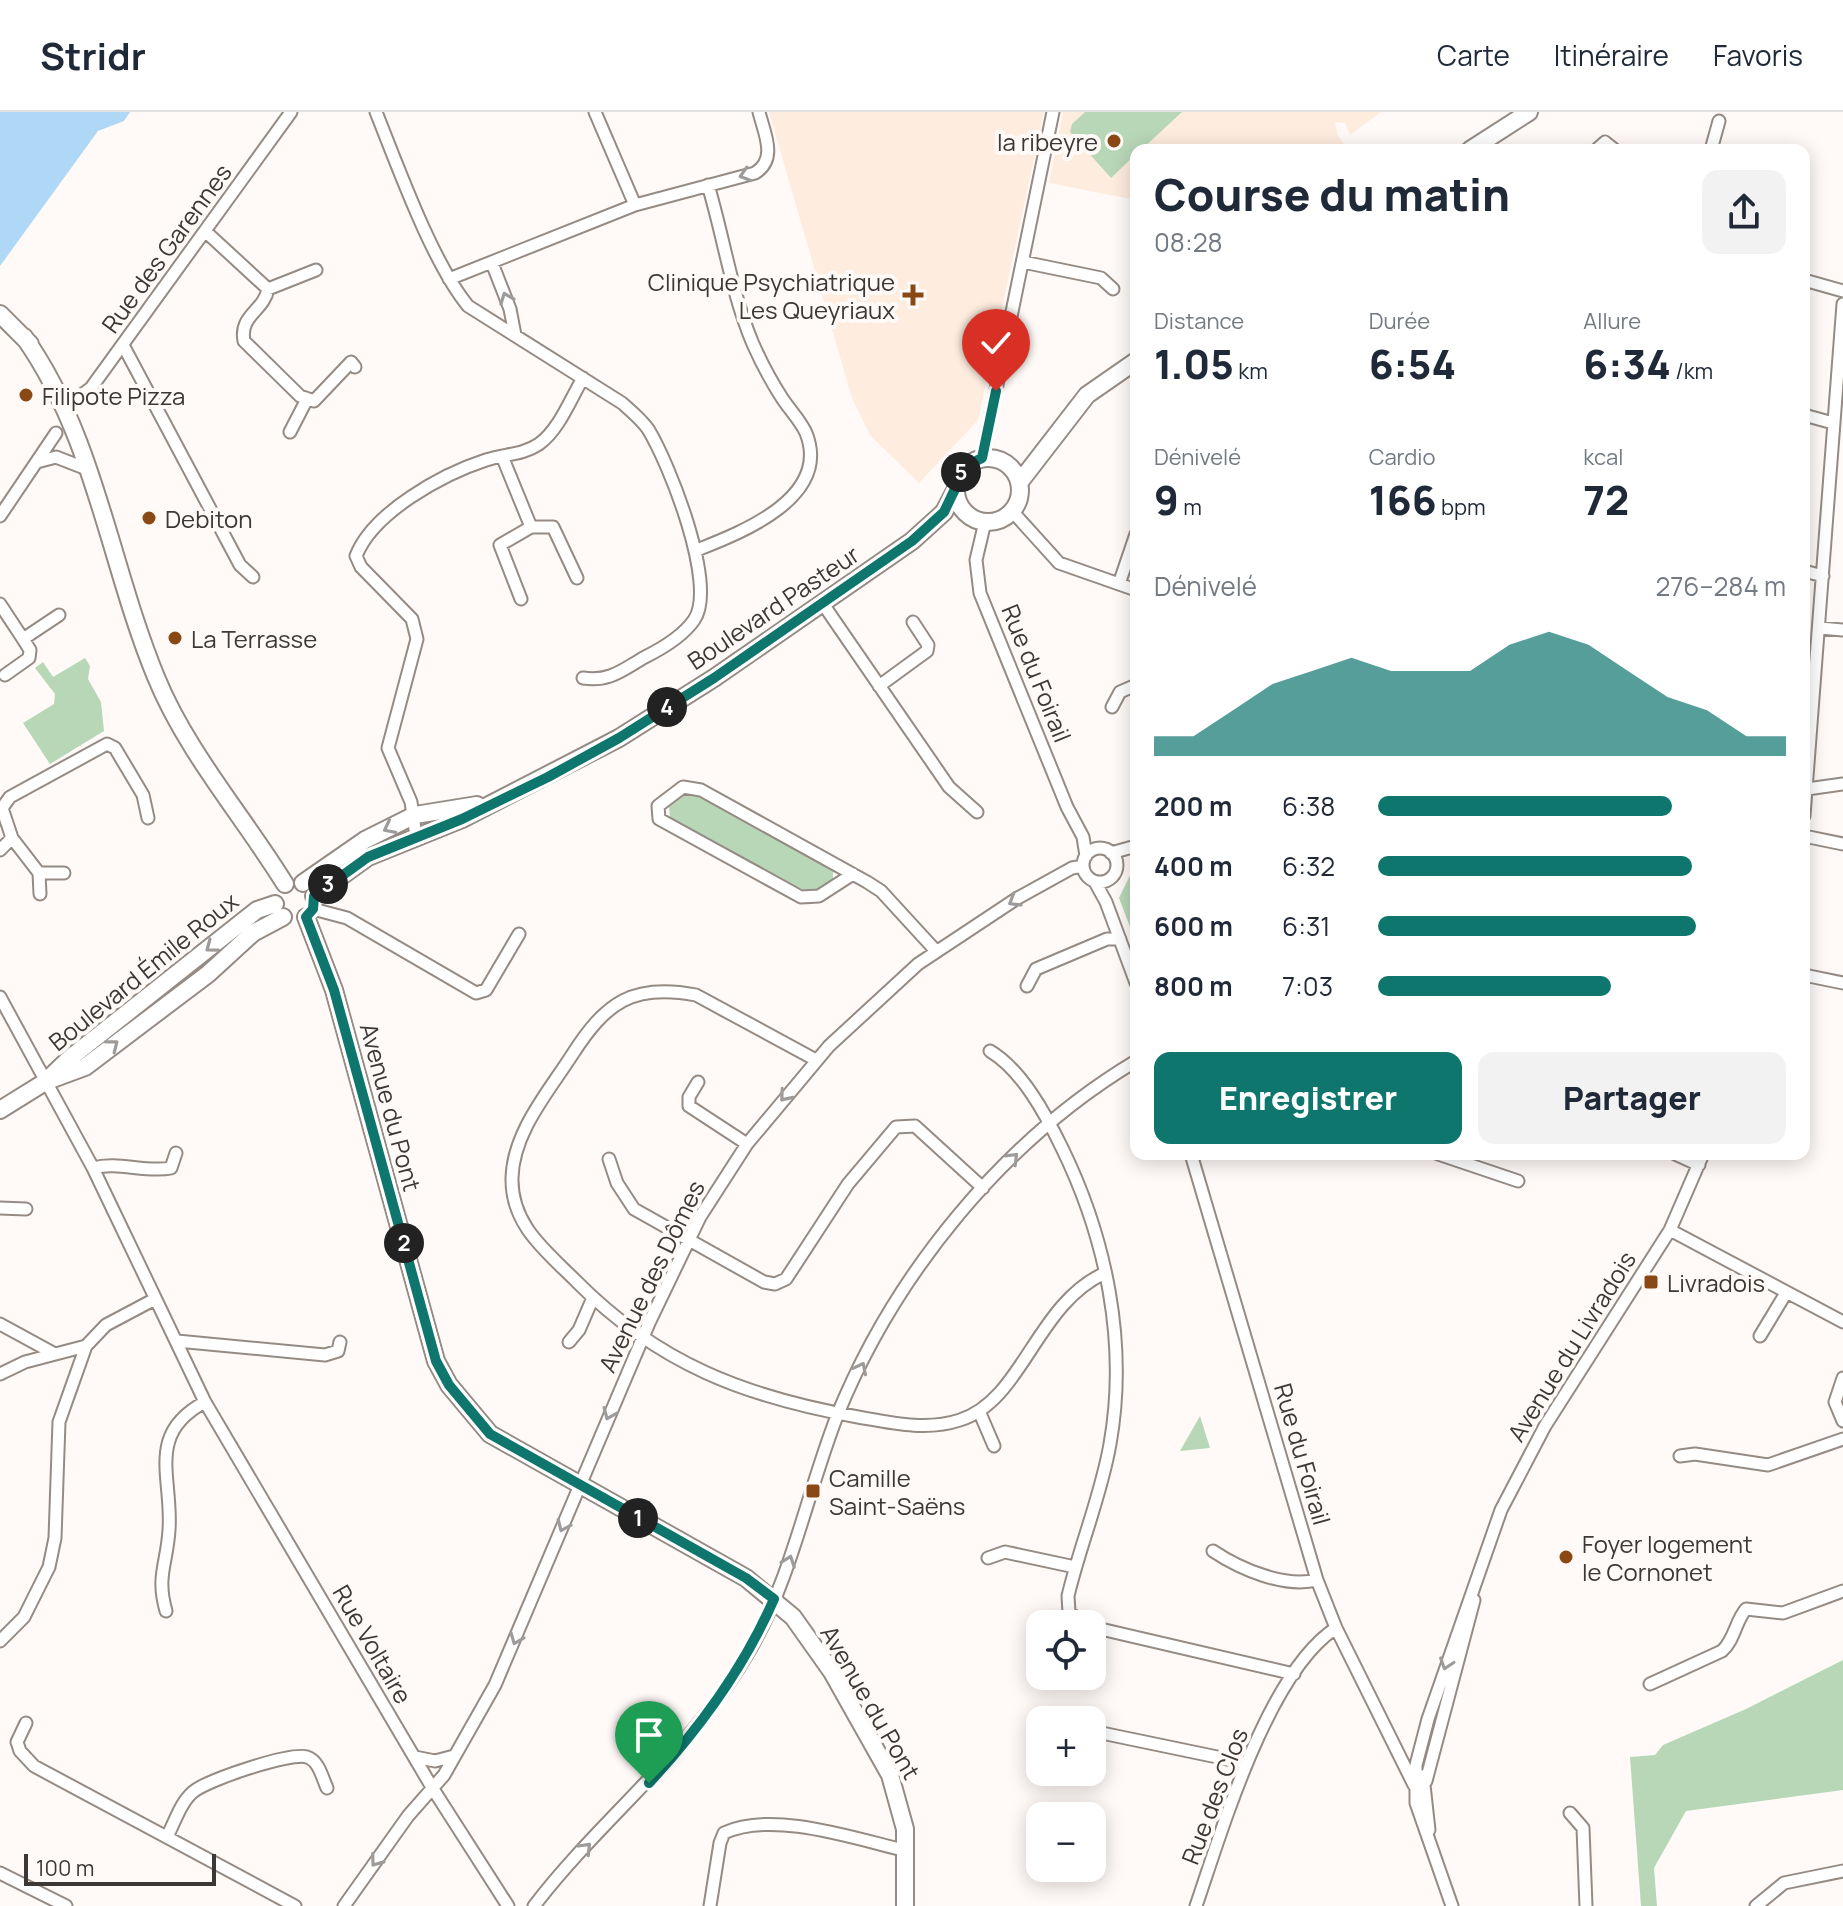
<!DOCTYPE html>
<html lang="fr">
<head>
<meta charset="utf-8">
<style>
	body { margin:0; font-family:Manrope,sans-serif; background:#f2f2f3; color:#1f2937; height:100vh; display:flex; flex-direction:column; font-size:30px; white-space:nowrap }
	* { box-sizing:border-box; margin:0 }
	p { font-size:26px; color:#747a83 }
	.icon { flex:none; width:44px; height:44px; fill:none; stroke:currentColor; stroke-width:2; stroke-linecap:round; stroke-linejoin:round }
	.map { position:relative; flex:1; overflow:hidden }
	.panel { position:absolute; left:1130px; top:32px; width:680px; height:1016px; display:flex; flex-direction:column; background:#fff; border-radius:16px; box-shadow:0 4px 20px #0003 }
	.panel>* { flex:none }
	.tools { position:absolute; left:1026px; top:1498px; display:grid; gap:16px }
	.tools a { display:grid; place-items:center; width:80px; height:80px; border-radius:16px; background:#fff; box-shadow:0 4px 20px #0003; font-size:40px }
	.scale { position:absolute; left:24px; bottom:20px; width:192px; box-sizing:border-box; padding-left:8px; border:4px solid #3c3835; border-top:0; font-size:22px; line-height:28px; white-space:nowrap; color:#3c3835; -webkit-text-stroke:6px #fffaf7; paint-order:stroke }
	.pin { position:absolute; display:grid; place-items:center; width:68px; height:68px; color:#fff; margin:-82px -34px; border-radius:50% 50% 50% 0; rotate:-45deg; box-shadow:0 0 8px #0007 }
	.pin .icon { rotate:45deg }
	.km { position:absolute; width:40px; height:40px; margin:-20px; border-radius:50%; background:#222; color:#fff; font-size:22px; line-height:40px; text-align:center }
	.round { display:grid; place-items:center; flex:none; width:84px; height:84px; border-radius:16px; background:#f2f2f3 }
	.head { display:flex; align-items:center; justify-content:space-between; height:136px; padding:0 24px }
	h1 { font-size:44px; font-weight:800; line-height:60px }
	.metrics { display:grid; grid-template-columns:repeat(3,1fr); gap:12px; height:136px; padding:8px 24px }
	.metrics div { display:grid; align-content:center }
	.metrics b { font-size:40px; font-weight:800 }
	.metrics small { font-size:22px; font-weight:400 }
	.metrics p { font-size:22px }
	.chart { height:224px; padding:16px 24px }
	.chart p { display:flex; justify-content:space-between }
	.chart svg { width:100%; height:144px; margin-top:8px; fill:#0f766e; opacity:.7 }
	.button { display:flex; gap:16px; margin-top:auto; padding:16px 24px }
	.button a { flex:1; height:92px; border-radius:16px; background:#0f766e; color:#fff; font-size:32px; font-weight:800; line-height:92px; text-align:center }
	.button a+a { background:#f2f2f3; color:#1f2937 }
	ul { padding:0 24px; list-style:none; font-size:26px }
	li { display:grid; grid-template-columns:128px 96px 1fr; align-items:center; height:60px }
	li i { height:20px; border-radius:10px; background:#0f766e }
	header { display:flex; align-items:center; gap:48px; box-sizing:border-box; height:112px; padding:0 40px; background:#fff; border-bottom:2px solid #e0e1e3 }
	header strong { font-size:38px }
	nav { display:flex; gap:44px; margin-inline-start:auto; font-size:28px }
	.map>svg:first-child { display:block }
</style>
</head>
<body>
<header>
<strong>Stridr</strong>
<nav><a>Carte</a><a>Itinéraire</a><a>Favoris</a></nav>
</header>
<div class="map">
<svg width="1843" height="1794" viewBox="0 0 1843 1794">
	<rect width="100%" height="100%" fill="#fffaf7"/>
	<!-- built -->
	<path fill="#feecdf" d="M769,0H1044L978,308L919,371L870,323L852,286Z
		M1063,0H1381L1350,23L1345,11L1335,10L1338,24L1348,38H1136V88L1049,71Z"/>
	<!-- green -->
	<path fill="#b8d7b7" d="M1085,0H1182L1141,38H1136V42L1111,66L1070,20L1072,12Z
		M85,546L90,554L88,567L101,590L104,619L50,652L23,611L54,592L55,582L35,556L43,550L53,565Z
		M685,682L699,684L833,758V767L816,778H804L670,706L669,695Z
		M1136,751V831L1119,786Z
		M1200,1304L1210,1336L1180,1339Z
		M1843,1548V1678L1686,1699L1654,1756L1657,1794H1641L1630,1645L1655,1643L1663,1633L1746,1597Z"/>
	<!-- water -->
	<path fill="#afd8f7" d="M0,0H130L124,9L98,19L0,154Z"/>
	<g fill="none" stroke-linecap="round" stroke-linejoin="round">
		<defs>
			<path id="street" d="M376,0C398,55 432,150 468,194L622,291C631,299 641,307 648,317C669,351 718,474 694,508C683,524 661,537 645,545C622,558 610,570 583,566
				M595,0L635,93
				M1596,38L1605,30L1615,38
				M1711,38L1719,9
				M205,119L268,177C264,199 239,203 244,229L300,284L314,289L351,250L355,255
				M1023,150L1101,166L1113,177
				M492,151L510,197L515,223
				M449,167L635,93L755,61C778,47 764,21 759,0
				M1804,168L1843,179
				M268,177L316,158
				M123,233L240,453L253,465
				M71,291L91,276L291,0
				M1804,303L1833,311
				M290,320L306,289
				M502,344L531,415H553L577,466
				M982,346L1053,0
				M37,350L56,345L87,357
				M1012,399L1059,451L1136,478
				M0,404L56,321
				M985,410L976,448L980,481L1067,695L1083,725L1086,744
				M697,438C740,421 832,386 806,321C801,309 789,297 782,286C771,269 761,250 753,232C731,180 724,126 708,73
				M1804,459L1823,464
				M1119,472L1136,422
				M521,487L500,433L531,415
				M0,492L23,527L59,503
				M823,492L949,675L977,700
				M1820,516L1843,518
				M5,563L29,546L30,538L23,527
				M879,574L927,539L928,533L913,510
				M1112,595L1120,580L1136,573
				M1807,677L1843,672
				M1804,704L1843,192
				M416,724L411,690L388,636L417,527L412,507L361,455L356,444C373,400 443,362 486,348C504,342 523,343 539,332C559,318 571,286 583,266
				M1804,724L1843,732
				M12,726L39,761L40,782
				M1083 753a17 17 0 1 1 34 0a17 17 0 1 1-34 0Z
				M0,738L12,726L2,696L10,685L107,632L115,636L143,683L148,706
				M1111,741L1136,734
				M39,761H64
				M853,762L819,784L801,785L659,707L658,694L683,675L701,678L867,770L881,779L936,839
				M1095,770L1106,790L1136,871
				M313,797L347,806L476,881L486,878L519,822
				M1804,863L1843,871
				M1027,874L1036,857L1107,827H1120
				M0,885L93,1056L205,1290L433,1677L508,1794
				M990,939C1022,958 1046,1003 1062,1036C1106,1126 1128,1231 1110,1332C1101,1384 1080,1433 1068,1484L1069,1500L1084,1512
				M816,948L696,883C633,871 606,890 572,943C549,979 513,1020 512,1066C511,1113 546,1139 576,1169C658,1252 746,1285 858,1305C892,1311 927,1319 960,1308C1023,1288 1036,1192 1105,1161
				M698,970L689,985V994L747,1032
				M1191,1042L1317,1468L1336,1516L1414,1673
				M1438,1042L1518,1069
				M1675,1042L1699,1053
				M609,1047L617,1071L634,1097L764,1170L775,1172L786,1167L848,1072L896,1015L915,1014L983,1076
				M93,1056C118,1049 145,1061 171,1056L176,1041
				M0,1096L26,1097
				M1670,1118L1843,1210
				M0,1212L55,1242
				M1760,1224L1786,1181
				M177,1229L325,1243L338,1239L340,1230
				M569,1230L579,1218L592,1188
				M0,1262L25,1250L86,1234
				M1843,1266L1835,1290L1843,1309
				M979,1299L994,1334
				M1680,1344L1695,1342L1768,1353L1843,1327
				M1213,1439C1240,1457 1284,1476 1317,1468
				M988,1446L1005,1440L1075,1455
				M166,1499C156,1464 167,1452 169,1418C173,1366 145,1322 205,1290
				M1092,1515L1294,1562
				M0,1529L24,1505L49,1455L55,1426L59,1310L86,1234L106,1213L155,1187
				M1650,1572L1722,1539C1735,1527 1735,1510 1746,1497L1783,1501L1843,1479
				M1071,1604L1076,1608
				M26,1611L17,1630L20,1639L34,1654L295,1794
				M1092,1619L1246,1651
				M415,1645L435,1649L454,1644
				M1423,1664L1429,1718
				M1426,1669L1474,1488
				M1570,1701L1583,1716L1586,1794
				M168,1723C175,1709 181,1690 193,1680C207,1668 290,1640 307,1645C319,1649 322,1665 327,1676
				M0,1761L66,1794
				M344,1794L408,1704L444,1663L495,1573L649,1211L700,1105L747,1032L829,934L918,852L1016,787L1072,756L1083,754
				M534,1794C604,1703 693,1638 751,1536C792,1464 807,1381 837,1304C895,1161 1004,1028 1136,949
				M710,1794L720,1731L724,1721C773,1698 856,1727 907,1739
				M1196,1794C1222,1718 1268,1560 1336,1516
				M1452,1794L1416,1691V1653L1428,1607L1501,1398L1545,1314L1670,1118L1703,1042
				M1756,1794L1784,1771L1843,1759"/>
			<path id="secondary" d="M1470,38L1529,0
				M0,202L30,232
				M24,225C95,325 110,454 156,565C186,639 243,704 285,772
				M956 378a32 32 0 1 1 64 0a32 32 0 1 1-64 0Z
				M1019,371L1087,283L1136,249
				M303,771L365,728L415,703L477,693
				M314,784L368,745L462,707L619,626L714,566L912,429L944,400L955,379
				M306,805L334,878L436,1249L449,1273L490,1322L746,1466L793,1505L832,1560L890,1663L905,1717V1794
				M50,968L85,955L208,862L253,821L283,805
				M0,998L45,970L70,946L257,798L275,792"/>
		</defs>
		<!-- street casing -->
		<use href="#street" stroke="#958b84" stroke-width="15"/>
		<!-- secondary casing -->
		<use href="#secondary" stroke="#958b84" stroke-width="20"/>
		<!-- street -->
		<use href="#street" stroke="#fff" stroke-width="11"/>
		<!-- secondary -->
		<use href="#secondary" stroke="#fff" stroke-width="16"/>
	</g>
	<!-- one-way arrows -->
	<defs><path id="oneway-chevron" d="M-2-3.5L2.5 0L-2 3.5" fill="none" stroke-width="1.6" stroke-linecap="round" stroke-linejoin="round" transform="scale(2)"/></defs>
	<g stroke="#9e9c9a">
		<use href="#oneway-chevron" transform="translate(745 63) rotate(163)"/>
		<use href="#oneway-chevron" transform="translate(506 186) rotate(-111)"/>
		<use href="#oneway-chevron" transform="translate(389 716) rotate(153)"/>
		<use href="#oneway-chevron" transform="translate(1014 789) rotate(149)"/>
		<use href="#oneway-chevron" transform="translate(211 835) rotate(143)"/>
		<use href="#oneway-chevron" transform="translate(113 933) rotate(-38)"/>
		<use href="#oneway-chevron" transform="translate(785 984) rotate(130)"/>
		<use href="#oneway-chevron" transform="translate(1013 1046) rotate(-45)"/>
		<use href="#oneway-chevron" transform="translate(861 1256) rotate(-63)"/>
		<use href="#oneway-chevron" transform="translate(609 1302) rotate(113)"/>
		<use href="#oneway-chevron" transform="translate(563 1414) rotate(114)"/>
		<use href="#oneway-chevron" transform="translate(789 1449) rotate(-70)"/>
		<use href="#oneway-chevron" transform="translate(516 1527) rotate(112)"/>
		<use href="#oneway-chevron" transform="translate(1446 1552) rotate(109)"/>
		<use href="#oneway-chevron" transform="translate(586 1736) rotate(-46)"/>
		<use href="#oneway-chevron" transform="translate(376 1749) rotate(126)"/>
	</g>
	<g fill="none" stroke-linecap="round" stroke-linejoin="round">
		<defs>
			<path id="route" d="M649,1671C700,1616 744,1556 774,1487L746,1466L490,1322L449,1273L436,1249L334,878L306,805L313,797L314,784L368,745L462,707L548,665L619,626L714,566L912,429L944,400L966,354L982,346L996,279"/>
		</defs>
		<!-- route casing -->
		<use href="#route" stroke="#fff" stroke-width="16"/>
		<!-- route -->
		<use href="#route" stroke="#0f766e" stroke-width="10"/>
	</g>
	<!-- markers -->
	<g fill="#8a4814" stroke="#fffaf7" stroke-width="3">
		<circle cx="1114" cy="29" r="8"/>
		<path d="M909 171h8v8h8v8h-8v8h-8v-8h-8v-8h8z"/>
		<circle cx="26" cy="283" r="8"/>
		<circle cx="149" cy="406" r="8"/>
		<circle cx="175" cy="526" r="8"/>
		<rect x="1643" y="1162" width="16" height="16" rx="4"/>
		<rect x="805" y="1371" width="16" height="16" rx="4"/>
		<circle cx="1566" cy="1445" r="8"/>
	</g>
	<g text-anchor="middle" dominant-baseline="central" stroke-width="8" stroke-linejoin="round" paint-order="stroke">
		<!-- poi labels -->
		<g font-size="24" fill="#3c3835" stroke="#fffaf7" text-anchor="start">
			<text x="1098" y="29" text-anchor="end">la ribeyre</text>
			<text x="895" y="169" text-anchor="end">Clinique Psychiatrique<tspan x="895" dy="28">Les Queyriaux</tspan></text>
			<text x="42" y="283">Filipote Pizza</text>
			<text x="165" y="406">Debiton</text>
			<text x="191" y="526">La Terrasse</text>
			<text x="1667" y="1170">Livradois</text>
			<text x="829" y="1365">Camille<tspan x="829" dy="28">Saint-Saëns</tspan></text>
			<text x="1582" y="1431">Foyer logement<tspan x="1582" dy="28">le Cornonet</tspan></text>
		</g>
		<!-- street labels -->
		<g font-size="24" fill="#3c3835" stroke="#fffaf7">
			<text transform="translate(166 136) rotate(-54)">Rue des Garennes</text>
			<text transform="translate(773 495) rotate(-34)">Boulevard Pasteur</text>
			<text transform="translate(1037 561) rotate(68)">Rue du Foirail</text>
			<text transform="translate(143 859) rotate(-39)">Boulevard Émile Roux</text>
			<text transform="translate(391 995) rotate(75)">Avenue du Pont</text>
			<text transform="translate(651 1164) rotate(-64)">Avenue des Dômes</text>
			<text transform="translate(1571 1234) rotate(-58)">Avenue du Livradois</text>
			<text transform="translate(1303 1342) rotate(74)">Rue du Foirail</text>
			<text transform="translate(373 1532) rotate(60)">Rue Voltaire</text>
			<text transform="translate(871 1590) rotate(60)">Avenue du Pont</text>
			<text transform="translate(1214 1684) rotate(-69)">Rue des Clos</text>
		</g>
	</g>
</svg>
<div class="tools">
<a><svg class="icon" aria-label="locate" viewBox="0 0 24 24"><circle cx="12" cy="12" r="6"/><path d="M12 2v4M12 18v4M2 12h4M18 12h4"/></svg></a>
<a>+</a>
<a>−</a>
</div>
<div class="scale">100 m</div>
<div class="pin" style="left:649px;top:1671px;background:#1e9e55"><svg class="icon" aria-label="arrive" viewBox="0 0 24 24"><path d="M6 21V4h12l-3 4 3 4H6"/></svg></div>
<div class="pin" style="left:996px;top:279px;background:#d93025"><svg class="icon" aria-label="check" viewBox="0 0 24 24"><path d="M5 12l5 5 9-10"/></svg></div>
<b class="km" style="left:638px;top:1406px">1</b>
<b class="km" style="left:404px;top:1131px">2</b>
<b class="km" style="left:328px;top:772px">3</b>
<b class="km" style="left:667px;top:595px">4</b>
<b class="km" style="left:961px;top:360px">5</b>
<section class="panel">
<div class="head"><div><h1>Course du matin</h1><p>08:28</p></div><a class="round"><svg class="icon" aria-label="share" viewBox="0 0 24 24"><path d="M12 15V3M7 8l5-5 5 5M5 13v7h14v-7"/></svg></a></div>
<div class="metrics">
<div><p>Distance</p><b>1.05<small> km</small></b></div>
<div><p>Durée</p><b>6:54</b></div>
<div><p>Allure</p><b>6:34<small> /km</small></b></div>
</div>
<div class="metrics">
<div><p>Dénivelé</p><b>9<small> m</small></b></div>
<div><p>Cardio</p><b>166<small> bpm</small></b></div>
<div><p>kcal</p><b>72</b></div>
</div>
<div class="chart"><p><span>Dénivelé</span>276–284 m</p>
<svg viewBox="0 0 160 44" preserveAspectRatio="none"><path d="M0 44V38L10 38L20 30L30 22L40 18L50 14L60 18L70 18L80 18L90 10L100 6L110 10L120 18L130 26L140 30L150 38L160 38V44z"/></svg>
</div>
<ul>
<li><b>200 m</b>6:38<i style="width:72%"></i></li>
<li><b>400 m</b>6:32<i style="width:77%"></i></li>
<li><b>600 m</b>6:31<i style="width:78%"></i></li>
<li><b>800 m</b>7:03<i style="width:57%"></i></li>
</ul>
<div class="button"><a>Enregistrer</a><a>Partager</a></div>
</section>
</div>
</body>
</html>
